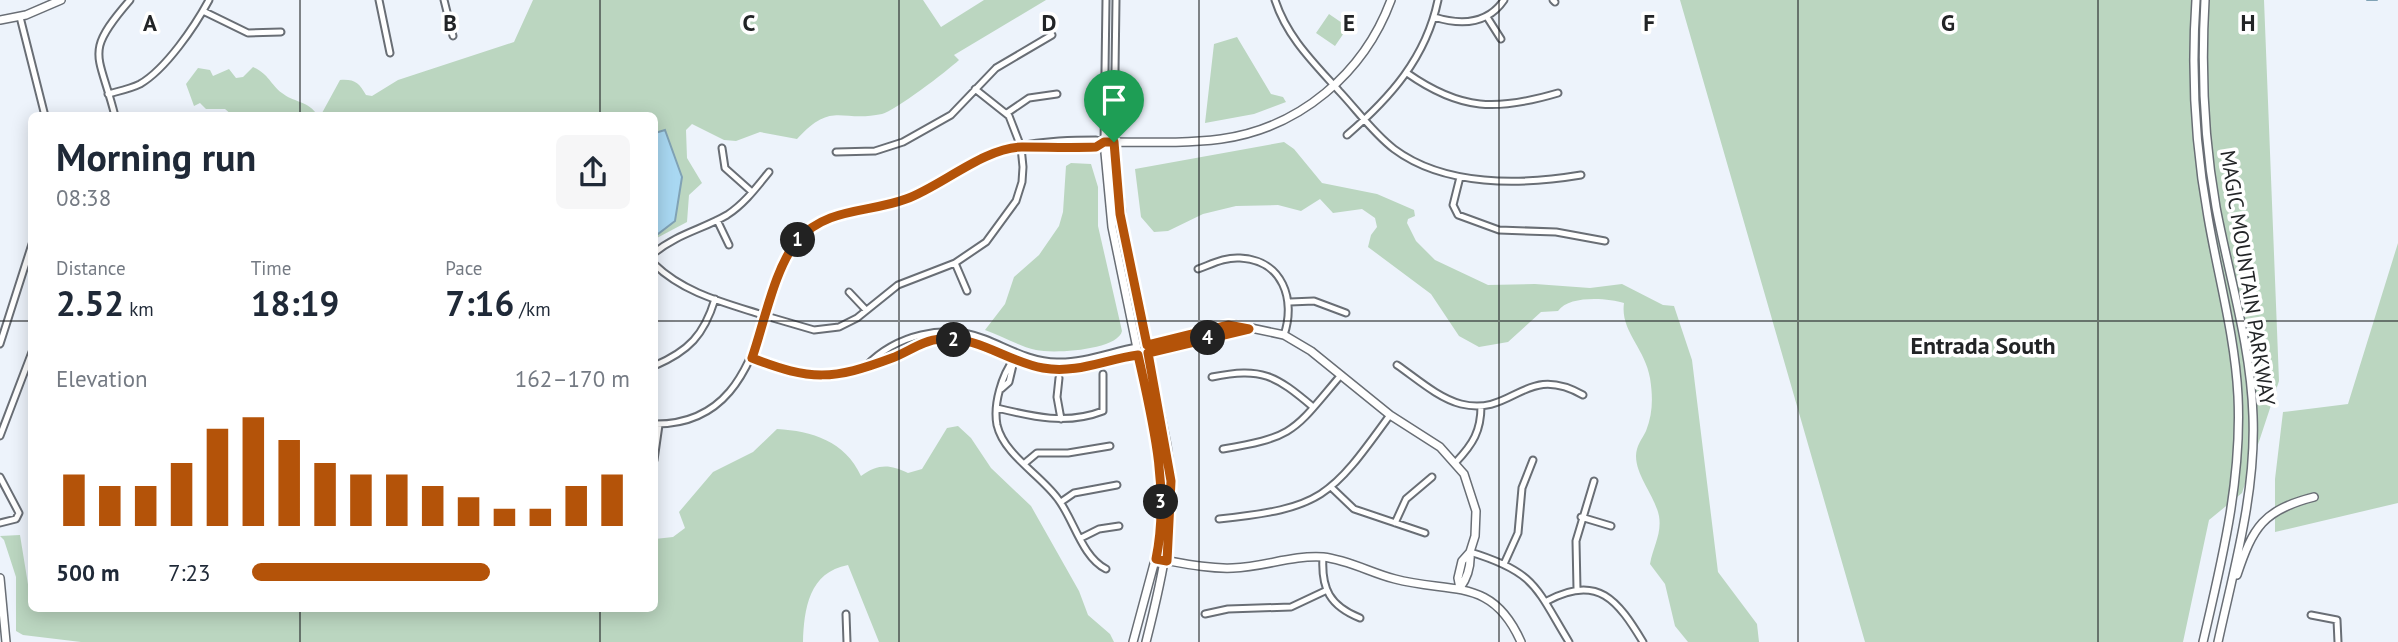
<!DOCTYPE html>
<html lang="en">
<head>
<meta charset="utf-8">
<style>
	body { margin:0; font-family:"PT Sans",sans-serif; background:#f6f6f7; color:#1f2937; height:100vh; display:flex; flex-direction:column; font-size:26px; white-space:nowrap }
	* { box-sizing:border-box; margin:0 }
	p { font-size:23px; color:#747a83 }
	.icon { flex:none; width:38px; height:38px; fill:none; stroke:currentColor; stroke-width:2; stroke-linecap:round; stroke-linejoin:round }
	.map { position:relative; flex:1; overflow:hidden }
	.drawer { position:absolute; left:28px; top:112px; width:630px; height:500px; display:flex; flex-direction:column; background:#fff; border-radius:10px; box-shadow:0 4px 18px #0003 }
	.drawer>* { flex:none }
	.pin { position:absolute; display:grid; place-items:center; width:60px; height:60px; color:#fff; margin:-72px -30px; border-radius:50% 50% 50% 0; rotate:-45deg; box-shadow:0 0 7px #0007 }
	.pin .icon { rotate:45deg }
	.km { position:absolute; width:35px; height:35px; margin:-18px; border-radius:50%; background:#222; color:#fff; font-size:19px; line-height:35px; text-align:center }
	.round { display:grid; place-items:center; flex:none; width:74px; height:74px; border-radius:10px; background:#f6f6f7 }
	.headline { display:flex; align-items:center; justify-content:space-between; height:119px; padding:0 28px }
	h1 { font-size:38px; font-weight:700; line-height:52px }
	.metrics { display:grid; grid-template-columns:repeat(3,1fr); gap:10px; height:119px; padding:7px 28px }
	.metrics div { display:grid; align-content:center }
	.metrics b { font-size:35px; font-weight:700 }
	.metrics small { font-size:19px; font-weight:400 }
	.metrics p { font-size:19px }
	.chart { height:196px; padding:14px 28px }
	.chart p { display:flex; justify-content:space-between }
	.chart svg { width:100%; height:126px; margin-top:7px; stroke:#b45309; stroke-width:6 }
	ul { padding:0 28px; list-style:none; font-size:23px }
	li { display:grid; grid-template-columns:112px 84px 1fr; align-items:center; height:52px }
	li i { height:18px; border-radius:9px; background:#b45309 }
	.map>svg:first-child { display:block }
</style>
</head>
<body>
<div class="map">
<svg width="2398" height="642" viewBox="0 0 2398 642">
	<rect width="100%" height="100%" fill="#edf3fb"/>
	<!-- green -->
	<path fill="#bbd6c0" d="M533,0H923L941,27L984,0H1046L954,55L959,60C947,71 895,111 882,114C840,123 833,100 797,139L760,132L736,141L724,140L692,124L686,130L687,158L702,183L689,195L687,222L655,239L654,116L232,115L225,109H206L200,103L194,106L186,84L198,68L210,70L213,76L229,69L236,78L243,77L253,67C269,74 270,84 282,93C293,102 307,101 316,113H322L340,80C355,79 359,83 366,95L372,96L398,80L514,42Z
		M1680,0H2264L2279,381L2242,493L2209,520L2183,642H1865Z
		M1329,14L1348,27L1335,46L1316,33Z
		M1237,37L1271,94L1283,97L1286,102L1254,114L1205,123L1214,44Z
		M1284,142L1294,149L1322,183L1377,194L1414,210L1415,216L1408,219L1407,223L1416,241L1435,260L1488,285L1535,284L1590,288L1622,284L1663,305L1674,306L1692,360L1718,572L1757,624L1759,642H1688L1675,626L1665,584L1650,564C1653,547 1662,534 1659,516C1655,496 1636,476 1636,456C1636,446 1642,439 1646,431C1653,413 1653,397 1650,378C1645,348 1620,331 1624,303C1608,298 1569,295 1558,311L1541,312L1508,342L1479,347L1459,336L1431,294L1368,247L1371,235L1377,227L1375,218L1362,209L1333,213L1320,199L1301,211L1278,205L1236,206L1203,214L1168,231L1154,232L1141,217L1135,169Z
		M1071,163L1091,164L1098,187V226L1122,331C1118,350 1054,354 1036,350C1019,346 1002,336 985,330L1005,304L1014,277L1039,255L1059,226L1063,212L1066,166Z
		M2398,243V503L2275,532V479L2283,412L2348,404Z
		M958,426L971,438L991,468L1031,506L1079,591L1088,615L1110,634L1114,642H879L848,565C809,572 804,609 803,642H81L23,635L16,631V577L4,540L0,536L20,535L32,609H654L655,539L673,537L685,528L679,512L713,472L753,452L777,429C812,431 845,441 861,476C878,464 889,464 908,473L922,469L947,428Z"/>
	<!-- water -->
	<path fill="#a9d8f2" stroke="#80a2b5" stroke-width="2" d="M665,130L682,177L675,221L658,234L654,232L655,133Z"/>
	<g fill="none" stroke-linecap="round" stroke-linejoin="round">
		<!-- stream -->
		<path stroke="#80a2b5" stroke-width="2" d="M2367,0H2377"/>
		<defs>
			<path id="street" d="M379,0L390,53
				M444,0L453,36
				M1275,0C1287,37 1313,62 1339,91C1357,110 1373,133 1394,149C1445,187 1521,185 1581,175
				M1553,0L1555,2
				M203,11L248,33L281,32
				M20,17L45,116
				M1434,17C1460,25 1487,25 1504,0
				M1487,17L1501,39
				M1407,73C1461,111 1497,111 1558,93
				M975,89L1009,116L1021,147L1023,167L1022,182L1016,201L986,242L955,263L898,285L857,318L839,327L814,330L766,316C775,287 783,252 807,231C833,208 870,211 902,201C925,193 946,177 967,165C1011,143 1048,140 1096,140L1104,142
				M108,94C119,91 130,89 140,84C166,69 195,26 209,0
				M1007,113L1029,98L1057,94
				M115,116C99,52 83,54 130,0
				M1347,135C1390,98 1426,58 1438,0
				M1104,142L1106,0
				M1114,142L1116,0
				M1021,147L1033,149L1096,147L1104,143
				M722,148L725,168L752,192
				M836,152L875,151L903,142L951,115L996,68L1052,35
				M1460,177L1453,205L1458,215L1499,230L1556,232L1605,241
				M717,220L729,245
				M654,253C677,234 703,229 727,215C744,204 756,188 769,172
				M955,263L967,291
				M654,264C685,294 726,303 766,316C748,373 724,425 654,424
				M1198,269C1212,264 1225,257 1240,258C1283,260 1296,300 1284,335
				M849,292L866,310
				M1290,302L1314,301L1346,313
				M0,344L32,244
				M753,358C810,381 834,380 892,358C908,352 923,341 941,339C979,336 1008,362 1044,368C1077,374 1106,360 1138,355
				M1014,359C1002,375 993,404 997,425C1004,455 1041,475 1058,499C1074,520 1082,557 1106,569
				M1397,365C1416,378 1438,398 1461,404C1514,417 1524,362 1583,395
				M654,366C689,351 704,335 715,299
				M866,366C896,335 944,323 985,339C1008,348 1031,362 1057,362C1082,363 1111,352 1137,347
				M1212,377C1262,367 1275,375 1313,407
				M1059,378L1057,397L1061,419
				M1001,389L1009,382L1014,361
				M997,408C1033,417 1067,425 1103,411V374
				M0,436L32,352
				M1223,449C1296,437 1294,430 1341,375
				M654,460L659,425
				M1456,462C1473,444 1481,431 1481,406
				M1025,463L1037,453H1068L1110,446
				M0,477L19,513L16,519L0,523
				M1332,488L1354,509L1425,533
				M1061,502L1074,493L1117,485
				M1581,517L1611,526
				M1219,519C1322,508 1330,498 1390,415
				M1395,523L1406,499L1432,477
				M1081,538L1099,529L1119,526
				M1470,552C1536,572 1536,588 1569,642
				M1323,557C1321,589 1330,606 1360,618
				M1504,564L1518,533L1522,488L1533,460
				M1577,589L1576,541L1594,481
				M1547,601C1598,573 1618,601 1643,642
				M846,614L847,642
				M1205,614L1228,609L1291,607L1325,591
				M2311,615L2337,620L2338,642"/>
			<path id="secondary" d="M2196,0C2191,73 2195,145 2208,217C2218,276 2235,336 2238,396C2242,480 2222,560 2203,642
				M2205,0C2201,69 2204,139 2216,207C2229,276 2251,346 2253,416C2256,493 2234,568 2218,642
				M0,20L26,15L61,0
				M1114,142L1124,235L1167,446C1177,515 1163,575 1146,642
				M1144,346L1232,324L1284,335L1311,351L1390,415L1440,447L1464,474L1476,511L1475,536L1470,552L1462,561L1458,578L1460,588
				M1138,355L1248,329
				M1164,560C1186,564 1210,569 1233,568C1264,567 1292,555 1323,557C1349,560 1371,573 1395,579C1451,594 1492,576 1521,642
				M2237,575C2253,527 2263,510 2314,497
				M0,578L6,642
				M1460,588C1468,577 1471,566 1470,553
				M1133,642L1158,549L1161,492L1157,445L1112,227L1104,142C1143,142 1183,144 1221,139C1300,128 1364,73 1391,0"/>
		</defs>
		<!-- street casing -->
		<use href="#street" stroke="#696e75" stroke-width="9"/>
		<!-- secondary casing -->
		<use href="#secondary" stroke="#696e75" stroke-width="10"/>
		<!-- street -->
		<use href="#street" stroke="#fff" stroke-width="5"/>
		<!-- secondary -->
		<use href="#secondary" stroke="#fff" stroke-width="7"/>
	</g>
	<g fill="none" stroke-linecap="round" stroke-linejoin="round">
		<defs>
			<path id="route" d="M1104,142H1114L1120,214L1147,345L1228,325L1249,329L1148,353L1171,481L1167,561L1156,559C1170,490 1153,422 1138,355C1106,359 1077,374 1043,368C1008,362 979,336 941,339C923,340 908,352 892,358C833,380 811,381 752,358C764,324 775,266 798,240C827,207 869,213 906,199C940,187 985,147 1022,147C1046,147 1071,148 1096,147Z"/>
		</defs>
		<!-- route casing -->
		<use href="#route" stroke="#fff" stroke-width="14"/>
		<!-- route -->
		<use href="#route" stroke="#b45309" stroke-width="9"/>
	</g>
	<!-- grid -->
	<path fill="none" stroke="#222426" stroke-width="2" stroke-opacity="0.55" d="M300,0V116M600,0V116M899,0V642M1199,0V642M1499,0V642M1798,0V642M2098,0V642M0,321H32M654,321H2398M300,609V642M600,609V642"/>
	<g text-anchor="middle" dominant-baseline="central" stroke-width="7" stroke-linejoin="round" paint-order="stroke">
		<!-- street labels -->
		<g font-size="21" fill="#222426" stroke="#fff">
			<text transform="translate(2248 278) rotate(81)">MAGIC MOUNTAIN PARKWAY</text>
		</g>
		<!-- quarter labels -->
		<g font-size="24" font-weight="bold" fill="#222426" stroke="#fff">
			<text x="1983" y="345">Entrada South</text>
		</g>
	</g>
	<g font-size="23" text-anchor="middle" font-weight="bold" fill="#222426" stroke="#fff" stroke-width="7" stroke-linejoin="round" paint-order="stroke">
		<text x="150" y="31">A</text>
		<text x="450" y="31">B</text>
		<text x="749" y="31">C</text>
		<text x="1049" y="31">D</text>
		<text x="1349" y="31">E</text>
		<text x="1649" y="31">F</text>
		<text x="1948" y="31">G</text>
		<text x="2248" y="31">H</text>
	</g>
</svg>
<div class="pin" style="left:1114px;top:142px;background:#1e9e55"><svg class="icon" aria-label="arrive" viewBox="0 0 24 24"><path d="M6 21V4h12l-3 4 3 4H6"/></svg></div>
<b class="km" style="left:798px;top:240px">1</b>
<b class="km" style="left:954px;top:340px">2</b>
<b class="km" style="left:1161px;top:502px">3</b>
<b class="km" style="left:1208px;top:338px">4</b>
<section class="drawer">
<div class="headline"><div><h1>Morning run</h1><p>08:38</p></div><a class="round"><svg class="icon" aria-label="share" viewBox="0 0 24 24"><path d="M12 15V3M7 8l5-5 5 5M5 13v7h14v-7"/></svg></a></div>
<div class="metrics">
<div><p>Distance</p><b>2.52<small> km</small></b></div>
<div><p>Time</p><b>18:19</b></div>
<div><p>Pace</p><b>7:16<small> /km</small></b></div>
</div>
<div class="chart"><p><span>Elevation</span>162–170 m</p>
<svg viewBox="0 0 160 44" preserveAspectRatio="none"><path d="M5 44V26M15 44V30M25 44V30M35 44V22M45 44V10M55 44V6M65 44V14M75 44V22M85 44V26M95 44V26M105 44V30M115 44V34M125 44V38M135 44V38M145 44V30M155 44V26"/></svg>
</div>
<ul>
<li><b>500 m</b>7:23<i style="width:63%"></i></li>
</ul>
</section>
</div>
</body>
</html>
